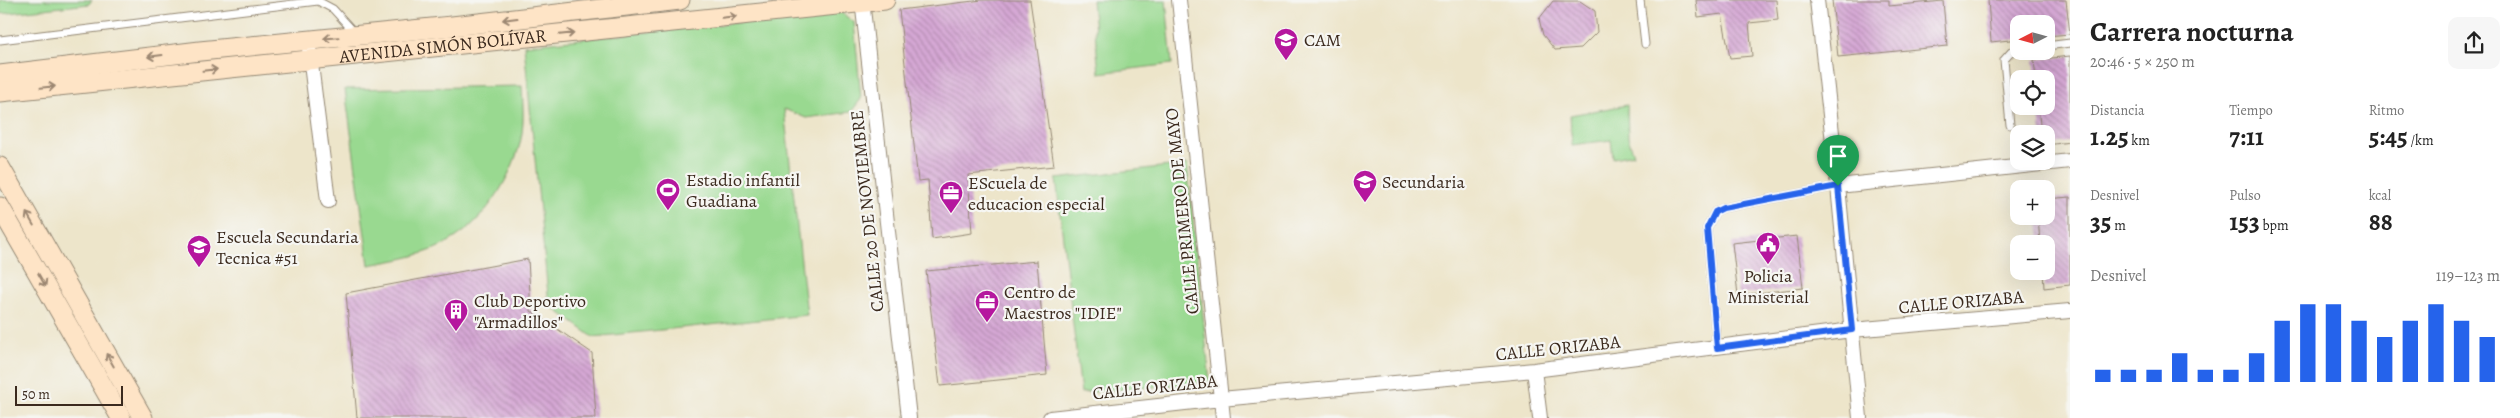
<!DOCTYPE html>
<html lang="es">
<head>
<meta charset="utf-8">
<style>
	body { margin:0; font-family:Alegreya,serif; background:#f6f6f6; color:#222; height:100vh; display:flex; flex-direction:column; font-size:19px; white-space:nowrap }
	* { box-sizing:border-box; margin:0 }
	p { font-size:16px; color:#767676 }
	.icon { flex:none; width:28px; height:28px; fill:none; stroke:currentColor; stroke-width:2; stroke-linecap:round; stroke-linejoin:round }
	.map { position:relative; flex:1; overflow:hidden }
	.drawer { display:flex; flex-direction:column; background:#fff; width:450px }
	.drawer>* { flex:none }
	.needle { width:32px; rotate:264deg }
	.buttons { position:absolute; left:2010px; top:15px; display:grid; gap:10px }
	.buttons a { display:grid; place-items:center; width:45px; height:45px; border-radius:10px; background:#fff; box-shadow:0 5px 20px #0002; font-size:25px }
	.scale { position:absolute; left:15px; bottom:12px; width:108px; box-sizing:border-box; padding-left:5px; border:2px solid #3b2a1e; border-top:0; font-size:14px; line-height:18px; white-space:nowrap; color:#3b2a1e; -webkit-text-stroke:4px #f6f6f2; paint-order:stroke }
	.pin { position:absolute; display:grid; place-items:center; width:42px; height:42px; color:#fff; margin:-51px -21px; border-radius:50% 50% 50% 0; rotate:-45deg; box-shadow:0 0 5px #0007 }
	.pin .icon { rotate:45deg }
	.round { display:grid; place-items:center; flex:none; width:52px; height:52px; border-radius:10px; background:#f6f6f6 }
	.headline { display:flex; align-items:center; justify-content:space-between; height:85px; padding:0 20px }
	h1 { font-size:28px; font-weight:700; line-height:38px }
	.metrics { display:grid; grid-template-columns:repeat(3,1fr); gap:8px; height:85px; padding:5px 20px }
	.metrics div { display:grid; align-content:center }
	.metrics b { font-size:25px; font-weight:700 }
	.metrics small { font-size:14px; font-weight:400 }
	.metrics p { font-size:14px }
	.chart { height:140px; padding:10px 20px }
	.chart p { display:flex; justify-content:space-between }
	.chart svg { width:100%; height:90px; margin-top:5px; stroke:#2563eb; stroke-width:6 }
	main { display:flex; flex:1; min-height:0 }
	.map>svg:first-child { display:block }
</style>
</head>
<body>
<main>
<div class="map">
<svg width="2070" height="418" viewBox="0 0 2070 418">
	<defs>
		<pattern id="building-back-hatch" width="6" height="6" patternUnits="userSpaceOnUse" patternTransform="scale(1.25)"><rect width="6" height="6" fill="#d6a8d5"/><path d="M-1 5l2 2M0 0l6 6M5-1l2 2" fill="none" stroke="#af89ac"/></pattern>
	</defs>
	<rect width="100%" height="100%" fill="#f6f6f2"/>
	<filter id="ink" filterUnits="userSpaceOnUse"><feTurbulence type="fractalNoise" baseFrequency=".02" numOctaves="2"/><feDisplacementMap in="SourceGraphic" scale="10" xChannelSelector="R" yChannelSelector="G"/><feConvolveMatrix kernelMatrix="1 2 1 2 8 2 1 2 1" color-interpolation-filters="sRGB"/></filter>
	<filter id="wash" filterUnits="userSpaceOnUse"><feTurbulence type="fractalNoise" baseFrequency=".0096" numOctaves="4" result="noise"/><feDisplacementMap in="SourceGraphic" scale="20" xChannelSelector="R" yChannelSelector="G"/><feGaussianBlur stdDeviation="1.12" result="paint"/><feColorMatrix in="noise" values="0 0 0 0 0 0 0 0 0 0 0 0 0 0 0 0 0 1.4 0 .05"/><feComposite in="paint" operator="in"/></filter>
	<g filter="url(#wash)">
		<rect width="100%" height="100%" fill="#ede5ca"/>
		<!-- pitch -->
		<path fill="#99d990" stroke="#6a8257" d="M0,0H92L89,4L0,14Z
			M1092,0H1166L1172,64L1099,73Z
			M840,12L854,22L861,99L851,112L806,118L784,109L807,315L593,337L549,305L524,45Z
			M522,86C523,106 525,127 519,147C508,184 483,222 450,241C426,256 396,260 369,265L345,89Z
			M1627,105L1628,138L1634,154L1613,158L1611,140L1572,145L1570,115Z
			M1187,164L1210,382L1081,393L1056,179Z"/>
		<g id="blocks">
			<!-- building -->
			<path fill="url(#building-back-hatch)" d="M982,0H1030L1054,166L968,175L972,233L932,239L928,180L918,181L899,10Z
				M1696,0H1776L1778,20L1749,23L1752,56L1730,58L1722,14L1698,17Z
				M1832,0H1889V6L1943,1L1947,46L1838,57Z
				M1988,0H2066L2070,34L2046,36V24H2019V39L1991,42Z
				M1553,1H1580L1595,11L1597,32L1581,48L1555,50L1543,35L1539,19Z
				M2070,56V142L2046,145V134H2041L2038,106H2046V79H2036L2034,60Z
				M2070,197V285L2044,288L2043,271H2046V244H2040L2038,216H2046V199Z
				M1797,236L1803,288L1738,295L1732,243Z
				M528,259L531,311L592,353L596,418H357L346,293Z
				M1037,261L1047,375L940,386L926,271Z"/>
		</g>
	</g>
	<g filter="url(#ink)">
		<use href="#blocks" fill-opacity="0" stroke="#948874" stroke-width="1"/>
		<g fill="none" stroke-linecap="round" stroke-linejoin="round">
			<defs>
				<path id="lane" d="M1640,0L1645,44
					M0,40L318,1L333,9L355,33
					M2046,46L2070,43
					M2010,125L2004,60L2012,51L2019,50
					M1717,348L1707,228L1715,212L1723,208L1838,186"/>
				<path id="street" d="M862,0L909,418
					M1179,0L1223,418
					M1817,0L1838,186L1860,418
					M308,40L328,201
					M1838,186L2070,161
					M1534,370L1540,418
					M1050,418L1221,399L1534,370L1852,330L2070,311"/>
				<g id="secondary">
					<path d="M0,75L200,51L452,26L680,0"/>
					<path id="s1" d="M0,92L885,0"/>
					<path d="M0,167L143,418"/>
					<path d="M0,207L121,418"/>
				</g>
			</defs>
			<!-- lane casing -->
			<use href="#lane" stroke="#948874" stroke-width="9"/>
			<!-- street casing -->
			<use href="#street" stroke="#948874" stroke-width="16"/>
			<!-- secondary casing -->
			<use href="#secondary" stroke="#948874" stroke-width="21"/>
			<!-- lane -->
			<use href="#lane" stroke="#fff" stroke-width="7"/>
			<!-- street -->
			<use href="#street" stroke="#fff" stroke-width="14"/>
			<!-- secondary -->
			<use href="#secondary" stroke="#fee4c6" stroke-width="19"/>
		</g>
		<!-- one-way arrows -->
		<defs><path id="oneway-shaft" d="M-6 0H5M1.5-3L5.5 0L1.5 3" fill="none" stroke-width="1.6" stroke-linecap="round" stroke-linejoin="round" transform="scale(1.25)"/></defs>
		<g stroke="#9c8772">
			<use href="#oneway-shaft" transform="translate(729 17) rotate(-6)"/>
			<use href="#oneway-shaft" transform="translate(510 19) rotate(173)"/>
			<use href="#oneway-shaft" transform="translate(567 34) rotate(-6)"/>
			<use href="#oneway-shaft" transform="translate(331 38) rotate(175)"/>
			<use href="#oneway-shaft" transform="translate(155 56) rotate(173)"/>
			<use href="#oneway-shaft" transform="translate(210 70) rotate(-6)"/>
			<use href="#oneway-shaft" transform="translate(48 87) rotate(-6)"/>
			<use href="#oneway-shaft" transform="translate(30 219) rotate(-120)"/>
			<use href="#oneway-shaft" transform="translate(42 280) rotate(60)"/>
			<use href="#oneway-shaft" transform="translate(110 360) rotate(-120)"/>
		</g>
	</g>
	<g fill="none" stroke-linecap="round" stroke-linejoin="round" filter="url(#ink)">
		<defs>
			<path id="route" d="M1838,186L1852,330L1717,348L1707,228L1715,212L1723,208Z"/>
		</defs>
		<!-- route casing -->
		<use href="#route" stroke="#fff" stroke-width="10"/>
		<!-- route -->
		<use href="#route" stroke="#2563eb" stroke-width="6"/>
	</g>
	<!-- icons -->
	<defs>
		<symbol id="school-pin" viewBox="-11 -11 22 30"><path d="M0 17L-7.5 6A9.5 9.5 0 1 1 7.5 6Z" fill="#b5179e" stroke="#f6f6f2"/><path d="M0-5L7-2L0 1L-7-2ZM-4 1L0 2.5L4 1V4Q0 6-4 4Z" fill="#fff"/></symbol>
		<symbol id="stadium-pin" viewBox="-11 -11 22 30"><path d="M0 17L-7.5 6A9.5 9.5 0 1 1 7.5 6Z" fill="#b5179e" stroke="#f6f6f2"/><path d="M0-5a6.5 5 0 1 0 0 10a6.5 5 0 1 0 0-10ZM-3.5-1.8h7v3.6h-7Z" fill="#fff"/></symbol>
		<symbol id="office-pin" viewBox="-11 -11 22 30"><path d="M0 17L-7.5 6A9.5 9.5 0 1 1 7.5 6Z" fill="#b5179e" stroke="#f6f6f2"/><path d="M-6-3h4V-5.5h4V-3h4V5H-6ZM-1-4.5V-3h2v-1.5ZM-6 0V1H6V0Z" fill="#fff"/></symbol>
		<symbol id="civic-pin" viewBox="-11 -11 22 30"><path d="M0 17L-7.5 6A9.5 9.5 0 1 1 7.5 6Z" fill="#b5179e" stroke="#f6f6f2"/><path d="M-.6-6.5H3V-4.5H.6V-3L4-1V1h2V6H-6V1h2V-1L-.6-3ZM-1.2 2.5V6h2.4V2.5Z" fill="#fff"/></symbol>
		<symbol id="building-pin" viewBox="-11 -11 22 30"><path d="M0 17L-7.5 6A9.5 9.5 0 1 1 7.5 6Z" fill="#b5179e" stroke="#f6f6f2"/><path d="M-4-6H4V6H1V3H-1V6H-4ZM-2.5-4.3h1.7v1.8h-1.7ZM.8-4.3h1.7v1.8H.8ZM-2.5-1h1.7V.8h-1.7ZM.8-1h1.7V.8H.8Z" fill="#fff"/></symbol>
	</defs>
	<g fill-rule="evenodd">
		<use href="#school-pin" x="1272" y="26" width="28" height="38"/>
		<use href="#school-pin" x="1351" y="168" width="28" height="38"/>
		<use href="#stadium-pin" x="654" y="176" width="28" height="38"/>
		<use href="#office-pin" x="937" y="179" width="28" height="38"/>
		<use href="#civic-pin" x="1754" y="230" width="28" height="38"/>
		<use href="#school-pin" x="185" y="233" width="28" height="38"/>
		<use href="#office-pin" x="973" y="288" width="28" height="38"/>
		<use href="#building-pin" x="442" y="297" width="28" height="38"/>
	</g>
	<g text-anchor="middle" dominant-baseline="central" stroke-width="4.5" stroke-linejoin="round" paint-order="stroke">
		<!-- poi labels -->
		<g font-size="18" fill="#3b2a1e" stroke="#f6f6f2" text-anchor="start">
			<text x="1304" y="40">CAM</text>
			<text x="686" y="180">Estadio infantil<tspan x="686" dy="21">Guadiana</tspan></text>
			<text x="1382" y="182">Secundaria</text>
			<text x="968" y="183">EScuela de<tspan x="968" dy="21">educacion especial</tspan></text>
			<text x="216" y="237">Escuela Secundaria<tspan x="216" dy="21">Tecnica #51</tspan></text>
			<text x="1768" y="276" text-anchor="middle">Policia<tspan x="1768" dy="21">Ministerial</tspan></text>
			<text x="1004" y="292">Centro de<tspan x="1004" dy="21">Maestros "IDIE"</tspan></text>
			<text x="474" y="301">Club Deportivo<tspan x="474" dy="21">"Armadillos"</tspan></text>
		</g>
		<!-- street labels -->
		<g font-size="18" fill="#3b2a1e" stroke="#f6f6f2">
			<text stroke="none"><textPath href="#s1" startOffset="445">AVENIDA SIMÓN BOLÍVAR</textPath></text>
			<text transform="translate(867 211) rotate(-96)">CALLE 20 DE NOVIEMBRE</text>
			<text transform="translate(1182 211) rotate(-96)">CALLE PRIMERO DE MAYO</text>
			<text transform="translate(1961 302) rotate(-5)">CALLE ORIZABA</text>
			<text transform="translate(1558 348) rotate(-6)">CALLE ORIZABA</text>
			<text transform="translate(1155 387) rotate(-6)">CALLE ORIZABA</text>
		</g>
	</g>
</svg>
<div class="buttons">
<a><svg class="needle" viewBox="-14 -14 28 28"><path d="M0-13l5 13h-10z" fill="#e53935"/><path d="M0 13l5-13h-10z" fill="#767676"/></svg></a>
<a><svg class="icon" aria-label="locate" viewBox="0 0 24 24"><circle cx="12" cy="12" r="6"/><path d="M12 2v4M12 18v4M2 12h4M18 12h4"/></svg></a>
<a><svg class="icon" aria-label="layers" viewBox="0 0 24 24"><path d="M12 4l9 5-9 5-9-5zM3 14l9 5 9-5"/></svg></a>
<a>+</a>
<a>−</a>
</div>
<div class="scale">50 m</div>
<div class="pin" style="left:1838px;top:186px;background:#1e9e55"><svg class="icon" aria-label="arrive" viewBox="0 0 24 24"><path d="M6 21V4h12l-3 4 3 4H6"/></svg></div>
</div>
<section class="drawer">
<div class="headline"><div><h1>Carrera nocturna</h1><p>20:46 · 5 × 250 m</p></div><a class="round"><svg class="icon" aria-label="share" viewBox="0 0 24 24"><path d="M12 15V3M7 8l5-5 5 5M5 13v7h14v-7"/></svg></a></div>
<div class="metrics">
<div><p>Distancia</p><b>1.25<small> km</small></b></div>
<div><p>Tiempo</p><b>7:11</b></div>
<div><p>Ritmo</p><b>5:45<small> /km</small></b></div>
</div>
<div class="metrics">
<div><p>Desnivel</p><b>35<small> m</small></b></div>
<div><p>Pulso</p><b>153<small> bpm</small></b></div>
<div><p>kcal</p><b>88</b></div>
</div>
<div class="chart"><p><span>Desnivel</span>119–123 m</p>
<svg viewBox="0 0 160 44" preserveAspectRatio="none"><path d="M5 44V38M15 44V38M25 44V38M35 44V30M45 44V38M55 44V38M65 44V30M75 44V14M85 44V6M95 44V6M105 44V14M115 44V22M125 44V14M135 44V6M145 44V14M155 44V22"/></svg>
</div>
</section>
</main>
</body>
</html>
